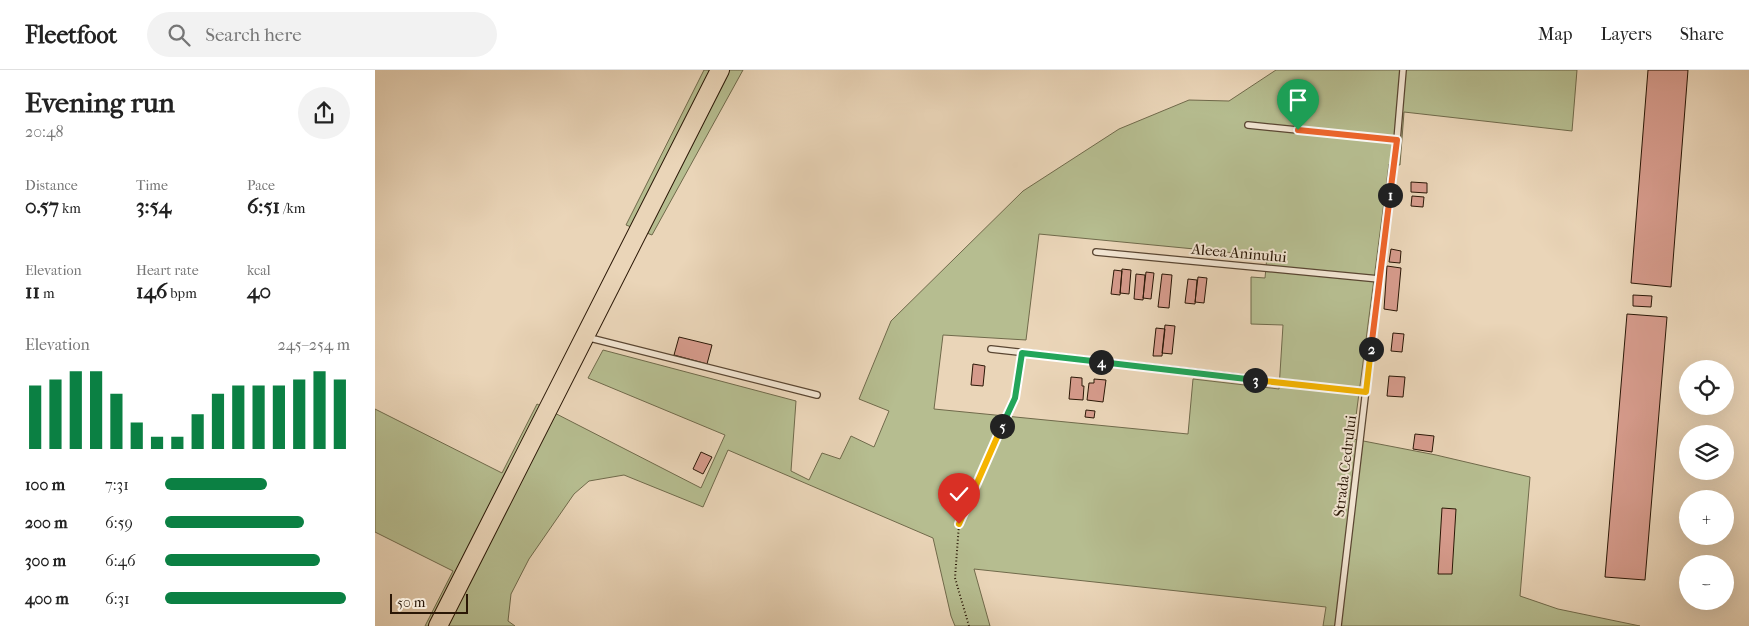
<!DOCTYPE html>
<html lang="en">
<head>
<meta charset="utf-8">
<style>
	body { margin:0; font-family:"IM FELL French Canon",serif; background:#f2f2f2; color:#222; height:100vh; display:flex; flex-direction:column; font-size:19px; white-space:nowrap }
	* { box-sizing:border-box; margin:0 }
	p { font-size:16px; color:#767676 }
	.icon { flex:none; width:28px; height:28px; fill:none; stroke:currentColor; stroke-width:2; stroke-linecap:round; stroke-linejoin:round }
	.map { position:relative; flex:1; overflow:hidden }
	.drawer { display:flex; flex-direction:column; background:#fff; width:375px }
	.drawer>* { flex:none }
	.tools { position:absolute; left:1304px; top:290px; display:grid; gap:10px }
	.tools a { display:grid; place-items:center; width:55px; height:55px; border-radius:50%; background:#fff; box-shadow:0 5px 20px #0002; font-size:25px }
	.scale { position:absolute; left:15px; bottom:12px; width:78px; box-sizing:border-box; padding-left:5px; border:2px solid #2a1706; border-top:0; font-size:14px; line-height:18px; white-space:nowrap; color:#2a1706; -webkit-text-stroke:4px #f1e4d1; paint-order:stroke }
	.pin { position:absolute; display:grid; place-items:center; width:42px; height:42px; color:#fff; margin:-51px -21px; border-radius:50% 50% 50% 0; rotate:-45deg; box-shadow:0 0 5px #0007 }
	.pin .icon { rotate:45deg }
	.km { position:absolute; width:25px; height:25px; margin:-12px; border-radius:50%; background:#222; color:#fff; font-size:14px; line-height:25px; text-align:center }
	.round { display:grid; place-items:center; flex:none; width:52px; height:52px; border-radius:26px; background:#f2f2f2 }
	.summary { display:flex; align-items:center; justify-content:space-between; height:85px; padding:0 25px }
	h1 { font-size:28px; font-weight:800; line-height:38px }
	.figures { display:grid; grid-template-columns:repeat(3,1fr); gap:8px; height:85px; padding:5px 25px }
	.figures div { display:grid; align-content:center }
	.figures b { font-size:21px; font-weight:800 }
	.figures small { font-size:14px; font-weight:400 }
	.figures p { font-size:14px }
	.chart { height:140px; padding:10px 25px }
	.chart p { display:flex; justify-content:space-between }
	.chart svg { width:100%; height:90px; margin-top:5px; stroke:#0b8043; stroke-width:6 }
	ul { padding:0 25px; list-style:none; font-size:16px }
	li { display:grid; grid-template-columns:80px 60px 1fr; align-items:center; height:38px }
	li i { height:12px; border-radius:6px; background:#0b8043 }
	header { display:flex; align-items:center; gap:30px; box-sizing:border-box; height:70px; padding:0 25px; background:#fff; border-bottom:1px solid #e0e0e0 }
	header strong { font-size:24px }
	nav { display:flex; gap:28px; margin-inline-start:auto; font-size:18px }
	.search { width:350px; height:45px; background:#f2f2f2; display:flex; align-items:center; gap:12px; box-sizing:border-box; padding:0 18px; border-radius:28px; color:#767676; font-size:19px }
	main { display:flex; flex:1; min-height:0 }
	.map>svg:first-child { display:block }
</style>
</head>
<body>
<header>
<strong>Fleetfoot</strong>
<div class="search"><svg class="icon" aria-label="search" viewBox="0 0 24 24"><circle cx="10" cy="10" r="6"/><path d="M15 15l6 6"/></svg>Search here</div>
<nav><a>Map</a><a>Layers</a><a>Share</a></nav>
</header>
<main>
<section class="drawer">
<div class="summary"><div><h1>Evening run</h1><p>20:48</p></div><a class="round"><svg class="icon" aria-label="share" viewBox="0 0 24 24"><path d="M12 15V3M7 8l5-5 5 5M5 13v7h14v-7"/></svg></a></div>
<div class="figures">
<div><p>Distance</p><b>0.57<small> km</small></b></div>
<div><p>Time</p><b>3:54</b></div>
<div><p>Pace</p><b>6:51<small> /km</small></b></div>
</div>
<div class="figures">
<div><p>Elevation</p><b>11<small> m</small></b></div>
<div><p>Heart rate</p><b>146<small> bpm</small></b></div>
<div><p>kcal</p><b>40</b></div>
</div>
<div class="chart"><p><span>Elevation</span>245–254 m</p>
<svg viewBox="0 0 160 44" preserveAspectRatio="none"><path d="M5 44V13M15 44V10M25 44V6M35 44V6M45 44V17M55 44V31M65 44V38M75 44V38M85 44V27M95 44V17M105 44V13M115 44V13M125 44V13M135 44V10M145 44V6M155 44V10"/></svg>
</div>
<ul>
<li><b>100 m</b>7:31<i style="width:55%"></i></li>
<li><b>200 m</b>6:59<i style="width:75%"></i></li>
<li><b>300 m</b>6:46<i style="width:84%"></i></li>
<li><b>400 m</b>6:31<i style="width:98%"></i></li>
</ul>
</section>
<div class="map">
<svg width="1374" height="556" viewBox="0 0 1374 556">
	<rect width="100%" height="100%" fill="#ead5b8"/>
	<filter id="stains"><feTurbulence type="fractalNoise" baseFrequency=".004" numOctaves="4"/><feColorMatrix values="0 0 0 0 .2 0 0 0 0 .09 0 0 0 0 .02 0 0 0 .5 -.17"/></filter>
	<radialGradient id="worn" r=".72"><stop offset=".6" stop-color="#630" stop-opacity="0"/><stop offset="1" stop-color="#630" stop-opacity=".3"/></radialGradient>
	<!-- green -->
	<path fill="#b6bd90" stroke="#706a4b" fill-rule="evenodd" d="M329,0H368L277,165L251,155Z
		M901,0H1202L1197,61L1029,42L1025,95L1014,94L978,369L1061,385L1155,407L1145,526L1183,539L1265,556H948L951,537L599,499L615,556H580L576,546L558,468L353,380L328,437L249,405L214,411L199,424L154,489L136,524L133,551L140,556H50L78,501L0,462V339L127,403L162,334L326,418L350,365L213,308L228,280L421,331L416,401L434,410L447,383L465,389L476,366L499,377L514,341L484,329L516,251L648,121L744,59L814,30L854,31ZM664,164L892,186L890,208L876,207V254L908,255L904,319L818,309L813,364L559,339L568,265L651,270Z"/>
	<!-- building -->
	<path fill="#d69b8c" stroke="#2a1706" d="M1273,0H1313L1296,217L1256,213Z
		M1036,112L1052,113V123L1036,122Z
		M1037,126L1049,127L1048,137L1036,136Z
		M1016,179L1026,181L1025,193L1014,192Z
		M1012,196L1026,198L1022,241L1009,239Z
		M747,199L756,200L754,224L745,223Z
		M739,200L747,201L745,225L736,224Z
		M771,202L779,203L776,229L768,228Z
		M761,204L770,205L768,230L759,229Z
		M787,204L797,205L794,238L783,237Z
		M823,207L832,208L829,233L820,232Z
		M813,209L822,210L820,234L810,233Z
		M1258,225L1277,226L1276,237L1258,236Z
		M1252,244L1292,247L1270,510L1230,507Z
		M790,255L800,256L797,284L787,283Z
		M781,258L790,259L787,286H778Z
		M1018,263L1029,264L1027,282L1016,281Z
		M304,267L337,275L332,294L299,285Z
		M598,294L610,296L608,316L596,315Z
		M1014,306L1030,307L1028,327L1012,326Z
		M696,307L707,308V316H709L708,330L694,329Z
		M719,309L731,310L728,332L712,330L714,313H719Z
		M711,340L720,341L719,348L710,347Z
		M1040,364L1059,366L1057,382L1038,379Z
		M326,382L337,387L328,404L318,399Z
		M1067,438L1081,439L1077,504H1063Z"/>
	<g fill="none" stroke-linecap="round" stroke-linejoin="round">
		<defs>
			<path id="service" d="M873,55L1022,70
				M721,182L1004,209
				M211,267L442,325
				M616,279L991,322
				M963,556L1004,209L1022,70L1028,0"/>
			<path id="primary" d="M63,556L345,0"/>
		</defs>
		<!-- service casing -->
		<use href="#service" stroke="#5a4632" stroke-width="8"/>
		<!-- primary casing -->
		<use href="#primary" stroke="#2a1706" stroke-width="20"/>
		<!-- path -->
		<path stroke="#2a1706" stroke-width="2" stroke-dasharray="1 2.5" stroke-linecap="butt" d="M594,556L580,508L584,454L640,328L646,290"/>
		<!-- service -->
		<use href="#service" stroke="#f1e4d1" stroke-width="5.5"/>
		<!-- primary -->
		<use href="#primary" stroke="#ead5b8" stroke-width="18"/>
	</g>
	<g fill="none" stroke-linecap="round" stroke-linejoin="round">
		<defs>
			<path id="split-1" d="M923,60L1022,70L1015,125"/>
			<path id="split-2" d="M996,279L1015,125"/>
			<path id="split-3" d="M880,310L991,322L996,279"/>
			<path id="split-4" d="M726,292L880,310"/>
			<path id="split-5" d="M627,356L640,328L647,283L726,292"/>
			<path id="split-6" d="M584,454L627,356"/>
		</defs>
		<!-- split-1 casing -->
		<use href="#split-1" stroke="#fff" stroke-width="10"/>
		<!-- split-2 casing -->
		<use href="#split-2" stroke="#fff" stroke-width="10"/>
		<!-- split-3 casing -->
		<use href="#split-3" stroke="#fff" stroke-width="10"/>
		<!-- split-4 casing -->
		<use href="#split-4" stroke="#fff" stroke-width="10"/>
		<!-- split-5 casing -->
		<use href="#split-5" stroke="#fff" stroke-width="10"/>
		<!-- split-6 casing -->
		<use href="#split-6" stroke="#fff" stroke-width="10"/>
		<!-- split-1 -->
		<use href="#split-1" stroke="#f0652b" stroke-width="6"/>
		<!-- split-2 -->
		<use href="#split-2" stroke="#f0652b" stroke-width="6"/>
		<!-- split-3 -->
		<use href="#split-3" stroke="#f5b400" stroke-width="6"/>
		<!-- split-4 -->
		<use href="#split-4" stroke="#22a559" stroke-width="6"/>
		<!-- split-5 -->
		<use href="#split-5" stroke="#22a559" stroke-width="6"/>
		<!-- split-6 -->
		<use href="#split-6" stroke="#f5b400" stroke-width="6"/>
	</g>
	<g text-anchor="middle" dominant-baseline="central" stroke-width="4" stroke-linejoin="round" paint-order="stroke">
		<!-- street labels -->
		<g font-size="15" fill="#2a1706" stroke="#f1e4d1">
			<text transform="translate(864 183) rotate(5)">Aleea Aninului</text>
			<text transform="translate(970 396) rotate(-83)">Strada Cedrului</text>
		</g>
	</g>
	<rect width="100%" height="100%" filter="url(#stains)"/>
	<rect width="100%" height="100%" fill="url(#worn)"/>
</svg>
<div class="tools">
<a><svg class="icon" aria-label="locate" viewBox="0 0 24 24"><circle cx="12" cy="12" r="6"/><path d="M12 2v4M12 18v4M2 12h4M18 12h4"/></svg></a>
<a><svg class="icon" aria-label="layers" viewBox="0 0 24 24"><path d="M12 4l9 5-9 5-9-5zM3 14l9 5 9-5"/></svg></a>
<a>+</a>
<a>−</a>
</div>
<div class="scale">50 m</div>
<div class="pin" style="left:923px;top:60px;background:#1e9e55"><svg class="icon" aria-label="arrive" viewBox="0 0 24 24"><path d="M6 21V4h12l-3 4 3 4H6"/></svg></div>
<div class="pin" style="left:584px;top:454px;background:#d93025"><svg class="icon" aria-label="check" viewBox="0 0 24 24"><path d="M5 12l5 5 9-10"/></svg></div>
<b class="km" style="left:1015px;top:125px">1</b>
<b class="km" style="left:996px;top:279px">2</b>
<b class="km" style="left:880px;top:310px">3</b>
<b class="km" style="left:726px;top:292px">4</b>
<b class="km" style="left:627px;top:356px">5</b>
</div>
</main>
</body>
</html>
